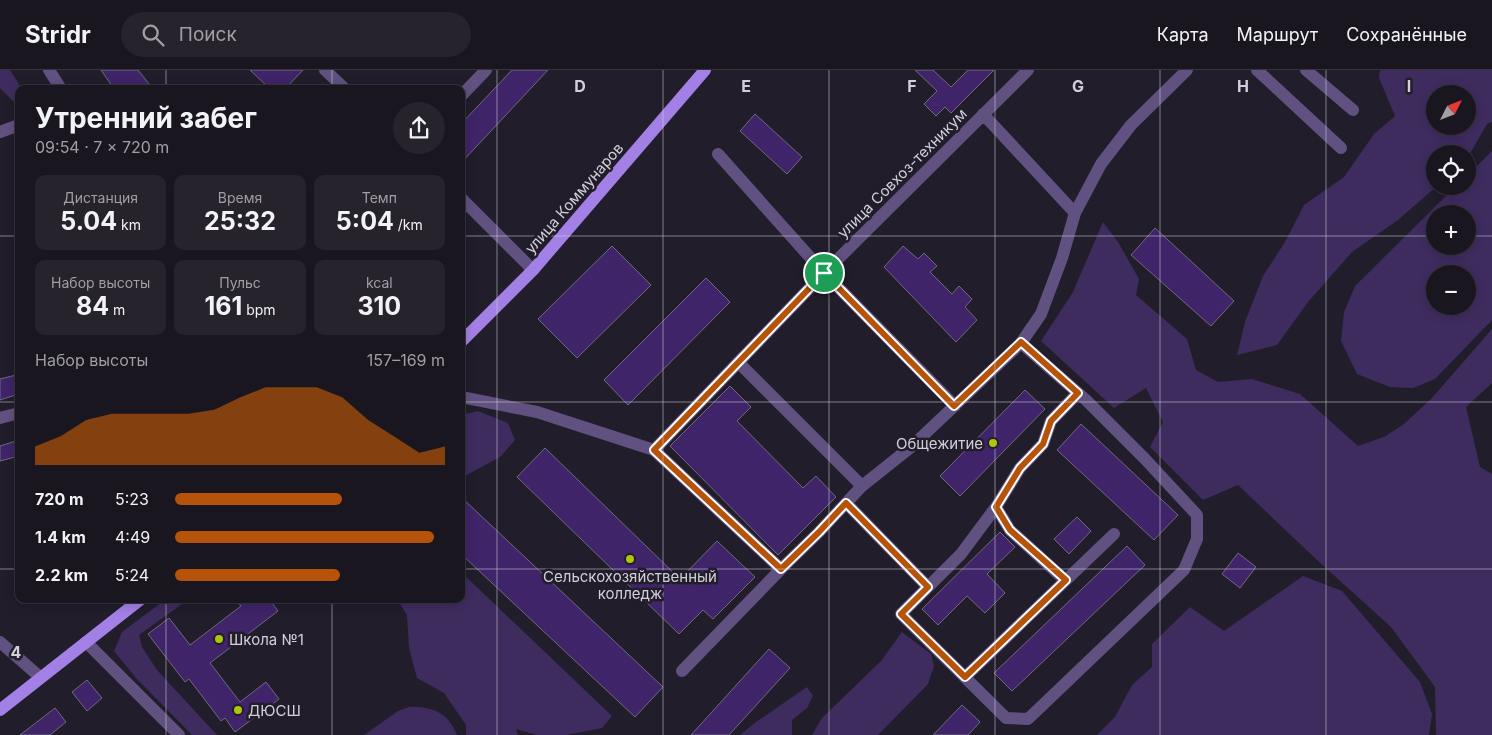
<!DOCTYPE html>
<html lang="ru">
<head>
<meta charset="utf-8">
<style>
	body { margin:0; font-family:Inter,sans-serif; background:#26232d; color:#f1f3f6; height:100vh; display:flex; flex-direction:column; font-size:19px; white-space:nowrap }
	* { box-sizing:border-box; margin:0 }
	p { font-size:16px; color:#9f9fa5 }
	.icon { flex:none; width:28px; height:28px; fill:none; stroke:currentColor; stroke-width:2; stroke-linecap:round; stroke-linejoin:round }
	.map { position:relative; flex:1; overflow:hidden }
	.panel { position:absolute; left:15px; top:15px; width:450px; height:518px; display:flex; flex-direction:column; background:#191620; border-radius:10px; box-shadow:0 2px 12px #0003,0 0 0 1px #37353e }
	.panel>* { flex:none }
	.needle { width:32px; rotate:48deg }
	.controls { position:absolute; left:1426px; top:15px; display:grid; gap:10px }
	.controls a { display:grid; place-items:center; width:50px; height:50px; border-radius:50%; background:#191620; box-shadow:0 2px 12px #0003,0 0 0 1px #37353e; font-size:25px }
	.pin { position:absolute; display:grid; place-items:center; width:42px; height:42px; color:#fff; margin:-21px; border:2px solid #fff; border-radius:50%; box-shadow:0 1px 5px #0007 }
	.round { display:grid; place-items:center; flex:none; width:52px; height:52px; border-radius:26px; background:#26232d }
	.headline { display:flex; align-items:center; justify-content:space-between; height:85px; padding:0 20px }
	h1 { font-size:28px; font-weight:700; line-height:38px }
	.figures { display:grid; grid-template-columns:repeat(3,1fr); gap:8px; height:85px; padding:5px 20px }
	.figures div { display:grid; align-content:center; border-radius:10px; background:#26232d; text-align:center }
	.figures b { font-size:25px; font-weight:700 }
	.figures small { font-size:14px; font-weight:400 }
	.figures p { font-size:14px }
	.chart { height:140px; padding:10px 20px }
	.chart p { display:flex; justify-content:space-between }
	.chart svg { width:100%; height:90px; margin-top:5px; fill:#b45309; opacity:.7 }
	ul { padding:0 20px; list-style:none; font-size:16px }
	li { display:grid; grid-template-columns:80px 60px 1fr; align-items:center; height:38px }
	li i { height:12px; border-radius:6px; background:#b45309 }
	header { display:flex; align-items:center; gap:30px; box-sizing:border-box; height:70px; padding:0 25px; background:#191620; border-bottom:1px solid #37353e }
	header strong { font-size:24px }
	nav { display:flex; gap:28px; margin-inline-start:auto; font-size:18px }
	.search { width:350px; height:45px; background:#26232d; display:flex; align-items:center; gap:12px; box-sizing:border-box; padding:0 18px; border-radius:28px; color:#9f9fa5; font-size:19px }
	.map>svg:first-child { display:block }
</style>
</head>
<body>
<header>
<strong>Stridr</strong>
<div class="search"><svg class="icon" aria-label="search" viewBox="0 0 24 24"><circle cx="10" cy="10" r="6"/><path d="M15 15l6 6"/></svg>Поиск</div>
<nav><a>Карта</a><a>Маршрут</a><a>Сохранённые</a></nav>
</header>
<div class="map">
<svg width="1492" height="665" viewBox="0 0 1492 665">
	<rect width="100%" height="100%" fill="#211d2b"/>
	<!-- green -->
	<path fill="#3f2c5f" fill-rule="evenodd" d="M0,0H10L22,19H19V31H13L0,18Z
		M1380,0H1492V52L1487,54L1468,87V84H1435V116H1437L1398,150L1352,182L1308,232L1277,275L1237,285L1245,252L1263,206L1285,172L1304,135L1344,107L1374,64L1395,46L1379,8ZM1435,24H1468V56H1435Z
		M1492,81V250L1435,309L1413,318L1390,317L1357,304L1341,271L1344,242L1355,216L1456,116H1468V105ZM1435,144H1468V176H1435ZM1435,204H1468V236H1435Z
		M1103,152L1118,172L1139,209L1136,225L1187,269L1196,300L1218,312L1252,309L1300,324L1358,376L1384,367L1404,354L1432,328L1492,259V313L1466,337L1480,397L1492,404V665H1436L1435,617L1391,557L1317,490L1238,415L1203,430L1150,377L1163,352L1146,318L1114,338L1041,271L1073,222Z
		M478,341L508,353L515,370L500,387L461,408V345Z
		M461,502L612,646L602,658L567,665H537L516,659L518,665H466V655L444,623L417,608L409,578L407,545L397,529H461Z
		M1303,506L1342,521L1420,612L1432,644L1429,665H1097L1115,647L1132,615L1152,597V574L1190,537L1224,561Z
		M166,529H189L139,565L142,577L157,600L217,665H192L136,608L114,581L122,562Z
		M902,562L931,584L934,596L928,614L878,665H812L822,648L881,591Z
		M807,617L813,626L807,638L792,650V665H740L756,652Z
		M409,637C432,636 448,642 457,665H364L398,641Z"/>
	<!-- building -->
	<path fill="#3f2469" stroke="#6f6a7c" d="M101,0H138L153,19H114Z
		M250,0H303L285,19H270Z
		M512,0H548L461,93V54Z
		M915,0H933L951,17L968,0H994L951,43L945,37L936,46L924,34L937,21Z
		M755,44L802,87L787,104L740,61Z
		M1155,158L1234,231L1211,256L1131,185Z
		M612,176L651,215L577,288L538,249Z
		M903,176L918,189L924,183L937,196L930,202L952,224L959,216L972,229L965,237L977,250L956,272L884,197Z
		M706,208L730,232L628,335L604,310Z
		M16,305L19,316V324L0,330V309Z
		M730,316L751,337L737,351L803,418L816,406L836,427L778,485L670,376Z
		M1025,320L1045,339L960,426L940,406Z
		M1081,354L1178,445L1154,470L1057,380Z
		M19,370V386L0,391V376Z
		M545,378L680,509L717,471L755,507L713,549L703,540L679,564L517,407Z
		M461,427L663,617L635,647L461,484Z
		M1077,447L1091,461L1069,484L1054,469Z
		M1000,462L1015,477L987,504L1005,523L985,543L967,526L938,555L922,539Z
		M1127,476L1145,495L1012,621L994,603Z
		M1238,483L1256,497L1240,518L1222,504Z
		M235,529H269L278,541L210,593L240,632L266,612L279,629L235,662L225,648L221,651L189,609L185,612L148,564L169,548L190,575L241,536Z
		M769,579L790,598L729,665H691Z
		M87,610L102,628L87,641L72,622Z
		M962,635L980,652L968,665H933Z
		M55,638L66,652L50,665H20Z"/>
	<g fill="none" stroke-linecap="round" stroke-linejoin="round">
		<!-- minor -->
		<path stroke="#615181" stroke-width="12" d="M49,0L61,19
			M325,0L345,19
			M1257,0L1341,78
			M1306,0L1353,40
			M461,26L486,0
			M983,44L1075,143L1062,188L1041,244L1021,273
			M0,62L19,55
			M718,84L824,203L955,336
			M461,128L533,200
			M1075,143L1101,94L1131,55L1187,0
			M738,292L862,416
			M461,327L537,342L654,380L781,499L819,462L862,416L911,377L1021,273L1086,330L1145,389L1197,445V469L1184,500L1028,649L1006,648L901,544L961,484L996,437
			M0,348L19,343
			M654,380L824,203L1028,0
			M846,433L928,517
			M1065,510L1010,460L996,437L1020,398L1043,374L1051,351L1078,323
			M0,572L40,607
			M86,572L179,665
			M682,601L781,499
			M965,607L1114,464"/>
		<!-- major -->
		<path stroke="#a380e5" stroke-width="12" d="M461,272L533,200L705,0
			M0,640L141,529"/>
	</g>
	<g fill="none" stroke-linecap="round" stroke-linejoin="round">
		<defs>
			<path id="route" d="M824,203L954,336L1021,272L1078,323L1051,351L1043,374L1020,398L996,437L1010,460L1066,510L965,607L901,544L928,517L846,433L819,462L781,499L654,380Z"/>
		</defs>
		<!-- route casing -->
		<use href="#route" stroke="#fff" stroke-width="10"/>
		<!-- route -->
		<use href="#route" stroke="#b45309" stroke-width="6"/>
	</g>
	<!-- grid -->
	<path fill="none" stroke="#d2cfd9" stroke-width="1" stroke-opacity="0.55" d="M166,0V19M332,0V19M497,0V665M663,0V665M829,0V665M995,0V665M1160,0V665M1326,0V665M0,166H19M461,166H1435M1468,166H1492M0,332H19M461,332H1492M0,499H19M461,499H1492M166,529V665M332,529V665"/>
	<!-- markers -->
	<g fill="#adc60e" stroke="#211d2b" stroke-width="2">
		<circle cx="993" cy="373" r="5"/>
		<circle cx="630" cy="489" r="5"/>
		<circle cx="219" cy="569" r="5"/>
		<circle cx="238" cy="640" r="5"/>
	</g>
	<g text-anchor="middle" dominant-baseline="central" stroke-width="5" stroke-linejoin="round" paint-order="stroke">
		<!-- street labels -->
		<g font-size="15" fill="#d2cfd9" stroke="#211d2b">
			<text transform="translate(902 103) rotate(-45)">улица Совхоз-техникум</text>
			<text transform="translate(574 128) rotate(-49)">улица Коммунаров</text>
		</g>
		<!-- poi labels -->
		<g font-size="15" fill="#d2cfd9" stroke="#211d2b" text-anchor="start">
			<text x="983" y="373" text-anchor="end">Общежитие</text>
			<text x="630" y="506" text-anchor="middle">Сельскохозяйственный<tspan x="630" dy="17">колледж</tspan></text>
			<text x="229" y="569">Школа №1</text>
			<text x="248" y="640">ДЮСШ</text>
		</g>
	</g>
	<g font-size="16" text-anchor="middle" font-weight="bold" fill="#d2cfd9" stroke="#211d2b" stroke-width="5" stroke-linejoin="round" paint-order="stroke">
		<text x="580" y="22">D</text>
		<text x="746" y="22">E</text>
		<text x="912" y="22">F</text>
		<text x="1078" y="22">G</text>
		<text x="1243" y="22">H</text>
		<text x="1409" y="22">I</text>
		<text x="16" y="588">4</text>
	</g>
</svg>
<div class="controls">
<a><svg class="needle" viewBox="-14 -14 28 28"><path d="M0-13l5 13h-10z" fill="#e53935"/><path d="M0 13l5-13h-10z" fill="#9f9fa5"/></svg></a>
<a><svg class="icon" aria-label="locate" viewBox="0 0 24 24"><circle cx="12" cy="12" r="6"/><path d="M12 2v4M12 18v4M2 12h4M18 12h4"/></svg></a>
<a>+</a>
<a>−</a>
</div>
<div class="pin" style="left:824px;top:203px;background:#1e9e55"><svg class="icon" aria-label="arrive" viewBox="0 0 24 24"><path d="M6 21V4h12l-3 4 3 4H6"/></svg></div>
<section class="panel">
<div class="headline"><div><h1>Утренний забег</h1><p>09:54 · 7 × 720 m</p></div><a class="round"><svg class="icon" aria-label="share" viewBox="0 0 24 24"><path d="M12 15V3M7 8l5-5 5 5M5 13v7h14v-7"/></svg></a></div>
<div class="figures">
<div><p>Дистанция</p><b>5.04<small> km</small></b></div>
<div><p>Время</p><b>25:32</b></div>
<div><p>Темп</p><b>5:04<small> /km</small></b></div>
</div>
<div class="figures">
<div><p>Набор высоты</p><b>84<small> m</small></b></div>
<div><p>Пульс</p><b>161<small> bpm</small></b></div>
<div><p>kcal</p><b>310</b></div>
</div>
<div class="chart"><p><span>Набор высоты</span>157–169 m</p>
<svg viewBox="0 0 160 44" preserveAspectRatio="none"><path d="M0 44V35L10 30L20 22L30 19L40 19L50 19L60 19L70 17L80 11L90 6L100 6L110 6L120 11L130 22L140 30L150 38L160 35V44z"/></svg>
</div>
<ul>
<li><b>720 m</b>5:23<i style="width:62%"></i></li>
<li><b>1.4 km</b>4:49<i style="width:96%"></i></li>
<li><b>2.2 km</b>5:24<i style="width:61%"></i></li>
</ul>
</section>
</div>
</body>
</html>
